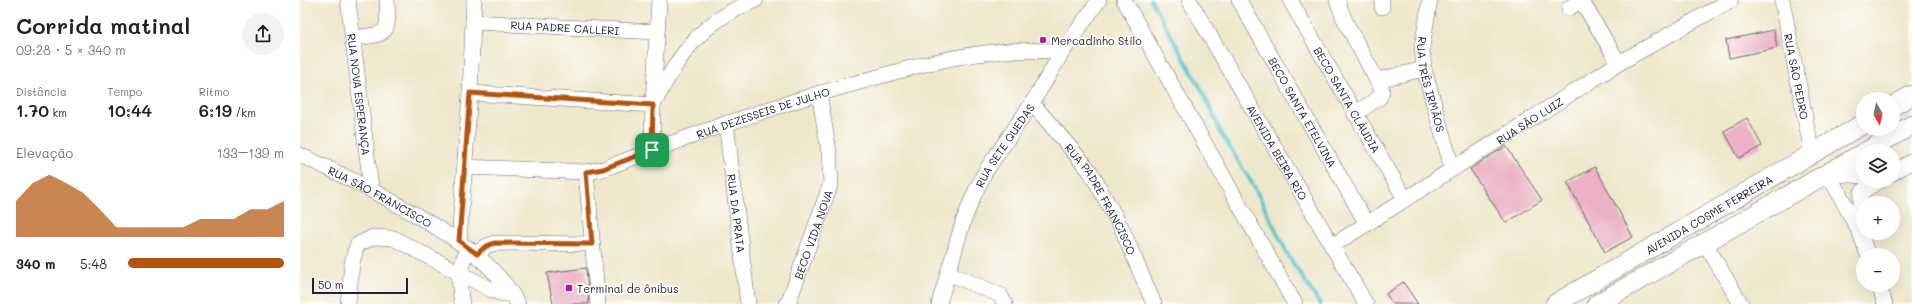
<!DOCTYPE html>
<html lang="pt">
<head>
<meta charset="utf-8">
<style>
	body { margin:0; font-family:Mali,sans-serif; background:#f2f2f2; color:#222; height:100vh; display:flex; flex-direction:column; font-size:15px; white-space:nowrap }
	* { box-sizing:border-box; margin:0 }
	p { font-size:13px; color:#767676 }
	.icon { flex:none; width:22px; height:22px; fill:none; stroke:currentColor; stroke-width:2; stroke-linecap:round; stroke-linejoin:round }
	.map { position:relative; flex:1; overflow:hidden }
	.panel { display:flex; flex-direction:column; background:#fff; width:300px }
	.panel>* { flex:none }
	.needle { width:26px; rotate:171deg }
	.buttons { position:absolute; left:1556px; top:92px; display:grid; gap:8px }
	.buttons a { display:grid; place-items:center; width:44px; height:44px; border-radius:50%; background:#fff; box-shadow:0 4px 16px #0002; font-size:20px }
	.scale { position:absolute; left:12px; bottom:10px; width:96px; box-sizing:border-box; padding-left:4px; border:2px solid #22223b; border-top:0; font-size:11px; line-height:14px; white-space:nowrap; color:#22223b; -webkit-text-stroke:3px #fdfcf7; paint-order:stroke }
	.pin { position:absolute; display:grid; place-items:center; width:34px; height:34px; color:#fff; margin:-17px; border-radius:8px; box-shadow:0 2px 6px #0006 }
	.round { display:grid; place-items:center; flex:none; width:42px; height:42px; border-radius:21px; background:#f2f2f2 }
	.summary { display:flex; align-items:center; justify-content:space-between; height:68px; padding:0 16px }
	h1 { font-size:22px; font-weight:600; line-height:30px }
	.stats { display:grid; grid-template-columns:repeat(3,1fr); gap:6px; height:68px; padding:4px 16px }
	.stats div { display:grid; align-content:center }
	.stats b { font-size:17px; font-weight:600 }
	.stats small { font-size:11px; font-weight:400 }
	.stats p { font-size:11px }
	.chart { height:112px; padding:8px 16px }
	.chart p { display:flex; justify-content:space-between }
	.chart svg { width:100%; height:72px; margin-top:4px; fill:#b45309; opacity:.7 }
	ul { padding:0 16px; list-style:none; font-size:13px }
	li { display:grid; grid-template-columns:64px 48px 1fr; align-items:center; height:30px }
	li i { height:10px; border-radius:5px; background:#b45309 }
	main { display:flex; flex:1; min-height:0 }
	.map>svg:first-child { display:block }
</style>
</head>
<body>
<main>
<section class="panel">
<div class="summary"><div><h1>Corrida matinal</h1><p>09:28 · 5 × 340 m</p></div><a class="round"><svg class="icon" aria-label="share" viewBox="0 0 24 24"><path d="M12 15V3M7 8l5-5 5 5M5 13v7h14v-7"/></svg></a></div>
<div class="stats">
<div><p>Distância</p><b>1.70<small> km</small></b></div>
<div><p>Tempo</p><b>10:44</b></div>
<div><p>Ritmo</p><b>6:19<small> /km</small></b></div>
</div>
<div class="chart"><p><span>Elevação</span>133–139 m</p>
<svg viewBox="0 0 160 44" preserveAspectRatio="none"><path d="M0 44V22L10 11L20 6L30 11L40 17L50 27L60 38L70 38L80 38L90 38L100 38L110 33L120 33L130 33L140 27L150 27L160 22V44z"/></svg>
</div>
<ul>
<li><b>340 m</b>5:48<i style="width:100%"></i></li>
</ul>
</section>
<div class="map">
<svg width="1612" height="304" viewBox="0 0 1612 304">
	<rect width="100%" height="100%" fill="#fdfcf7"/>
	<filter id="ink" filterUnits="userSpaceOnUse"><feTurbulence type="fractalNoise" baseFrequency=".025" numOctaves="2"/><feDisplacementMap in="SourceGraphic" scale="8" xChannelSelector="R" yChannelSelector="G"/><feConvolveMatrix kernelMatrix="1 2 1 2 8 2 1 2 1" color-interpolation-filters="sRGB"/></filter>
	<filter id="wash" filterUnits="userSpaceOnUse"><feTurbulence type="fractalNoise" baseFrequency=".012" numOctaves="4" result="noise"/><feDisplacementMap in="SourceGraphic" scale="16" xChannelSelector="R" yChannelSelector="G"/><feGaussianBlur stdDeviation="0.9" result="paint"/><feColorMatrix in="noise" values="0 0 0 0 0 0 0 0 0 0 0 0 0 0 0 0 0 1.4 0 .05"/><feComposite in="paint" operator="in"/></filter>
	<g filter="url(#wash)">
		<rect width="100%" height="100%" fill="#eee7cb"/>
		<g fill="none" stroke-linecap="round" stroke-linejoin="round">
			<!-- stream -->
			<path stroke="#58c4d1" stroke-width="4" d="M851,0L903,92L921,133L956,190L989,257L1020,304"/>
		</g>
		<g id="blocks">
			<!-- building -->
			<path fill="#ebb1c5" d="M1474,30L1477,48L1429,58L1426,40Z
				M1447,118L1462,146L1439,158L1424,131Z
				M1206,146L1242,200L1206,223L1170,169Z
				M1295,167L1333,237L1305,252L1267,182Z
				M286,268L289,304H253L247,273Z
				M1103,282L1118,304H1093L1086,294Z"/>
		</g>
	</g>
	<g filter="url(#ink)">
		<use href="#blocks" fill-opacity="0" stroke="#69676d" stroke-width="1"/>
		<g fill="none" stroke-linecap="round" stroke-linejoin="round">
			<defs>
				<g id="minor">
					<path id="s1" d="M48,0L71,188"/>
					<path d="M824,0L995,304"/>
					<path id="s2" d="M889,0L1066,304"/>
					<path id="s3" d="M939,0L1067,224"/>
					<path id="s4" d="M990,0L1105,199"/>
					<path d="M1037,0L1045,21L1082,90L1080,97L1055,114"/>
					<path id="s5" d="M1130,0L1122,47L1124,69L1152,168"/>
					<path d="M1281,0L1319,63"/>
					<path id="s6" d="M1482,0L1512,153"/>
					<path d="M1082,7V0"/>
					<path d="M1269,8L1281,0"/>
					<path id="s7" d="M173,22L356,32"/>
					<path d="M53,38C88,34 89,36 87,0"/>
					<path d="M1077,80L1124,69"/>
					<path d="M170,93L353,105C380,54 399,22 456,0"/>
					<path id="s8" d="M732,103L790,171L822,229L854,304"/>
					<path id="s9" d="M426,123L448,304"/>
					<path d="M352,150L353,105L359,0"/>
					<path id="s10" d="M0,155C40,173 78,193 116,215C158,240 193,261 218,304"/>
					<path id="s11" d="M164,167L286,172L303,169C390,136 477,104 567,80C612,67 658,54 706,51C725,50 744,51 763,51"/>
					<path d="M286,172L298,304"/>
					<path d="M1528,173L1560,233L1568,255"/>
					<path d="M1528,173L1563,176"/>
					<path d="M1593,173L1612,161"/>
					<path d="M1560,230L1561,194L1564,190L1579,181"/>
					<path d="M159,241L170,93L174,0"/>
					<path d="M1405,243L1441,304"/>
					<path id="s12" d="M1032,246L1319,63L1431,0"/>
					<path d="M177,254L185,247L194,243L292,244"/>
					<path d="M648,273L700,295L705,304"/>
					<path d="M1579,285L1585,304"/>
					<path d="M48,304L52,263L57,245L73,237L93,238L192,290L203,294H212"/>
					<path d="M162,304C158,280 158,270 168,248"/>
					<path id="s13" d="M486,304L489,301L531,183L529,152L519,93"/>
					<path id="s14" d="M639,304L663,222L673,197L685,172L732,103L763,51L799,0"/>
				</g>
				<g id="major">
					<path d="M1593,106L1612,95"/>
					<path d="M1567,151L1612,125"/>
					<path id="s15" d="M1255,304L1563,124"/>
					<path d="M1297,304L1563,153"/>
				</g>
			</defs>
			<!-- minor casing -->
			<use href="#minor" stroke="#69676d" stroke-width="16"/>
			<!-- major casing -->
			<use href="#major" stroke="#69676d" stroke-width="20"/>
			<!-- minor -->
			<use href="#minor" stroke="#fff" stroke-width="15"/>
			<!-- major -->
			<use href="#major" stroke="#fff" stroke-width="19"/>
		</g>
	</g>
	<g fill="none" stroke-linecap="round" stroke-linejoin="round" filter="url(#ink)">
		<defs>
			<path id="route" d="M170,93L353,105L352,150L303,169L286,172L292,244L194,243L185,247L177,254L159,241Z"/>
		</defs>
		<!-- route casing -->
		<use href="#route" stroke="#fff" stroke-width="8"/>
		<!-- route -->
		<use href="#route" stroke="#b45309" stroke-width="5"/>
	</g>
	<!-- markers -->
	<g fill="#b5179e" stroke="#fdfcf7" stroke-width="1.5">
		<circle cx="743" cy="40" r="4"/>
		<rect x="265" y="284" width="8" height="8" rx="2"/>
	</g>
	<g text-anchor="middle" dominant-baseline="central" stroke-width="4" stroke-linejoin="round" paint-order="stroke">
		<!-- street labels -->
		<g font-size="11" fill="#22223b" stroke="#fdfcf7">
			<text stroke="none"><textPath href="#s7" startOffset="92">RUA PADRE CALLERI</textPath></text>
			<text stroke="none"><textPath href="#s6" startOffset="78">RUA SÃO PEDRO</textPath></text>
			<text stroke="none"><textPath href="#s5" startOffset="86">RUA TRÊS IRMÃOS</textPath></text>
			<text stroke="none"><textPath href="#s1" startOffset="95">RUA NOVA ESPERANÇA</textPath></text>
			<text stroke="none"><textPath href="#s4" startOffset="115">BECO SANTA CLÁUDIA</textPath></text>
			<text stroke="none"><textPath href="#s11" startOffset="309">RUA DEZESSEIS DE JULHO</textPath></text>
			<text stroke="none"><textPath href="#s3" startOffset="129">BECO SANTA ETELVINA</textPath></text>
			<text stroke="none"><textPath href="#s12" startOffset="234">RUA SÃO LUIZ</textPath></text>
			<text stroke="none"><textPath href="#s14" startOffset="173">RUA SETE QUEDAS</textPath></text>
			<text stroke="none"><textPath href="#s2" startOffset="176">AVENIDA BEIRA RIO</textPath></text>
			<text stroke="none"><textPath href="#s10" startOffset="90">RUA SÃO FRANCISCO</textPath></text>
			<text stroke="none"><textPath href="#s8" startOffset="119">RUA PADRE FRANCISCO</textPath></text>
			<text stroke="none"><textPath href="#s15" startOffset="178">AVENIDA COSME FERREIRA</textPath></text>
			<text stroke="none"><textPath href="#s9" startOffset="91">RUA DA PRATA</textPath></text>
			<text stroke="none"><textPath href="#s13" startOffset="75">BECO VIDA NOVA</textPath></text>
		</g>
		<!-- poi labels -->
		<g font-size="11" fill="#22223b" stroke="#fdfcf7" text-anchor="start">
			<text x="751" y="40">Mercadinho Stilo</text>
			<text x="277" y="288">Terminal de ônibus</text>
		</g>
	</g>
</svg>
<div class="buttons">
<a><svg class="needle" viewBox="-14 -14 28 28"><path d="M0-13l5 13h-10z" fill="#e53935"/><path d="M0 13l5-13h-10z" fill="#767676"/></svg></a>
<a><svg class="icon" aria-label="layers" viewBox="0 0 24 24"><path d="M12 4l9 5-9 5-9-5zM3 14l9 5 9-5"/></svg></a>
<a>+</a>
<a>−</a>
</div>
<div class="scale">50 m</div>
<div class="pin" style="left:352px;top:150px;background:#1e9e55"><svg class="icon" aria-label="arrive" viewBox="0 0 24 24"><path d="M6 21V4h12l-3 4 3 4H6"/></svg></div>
</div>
</main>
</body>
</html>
